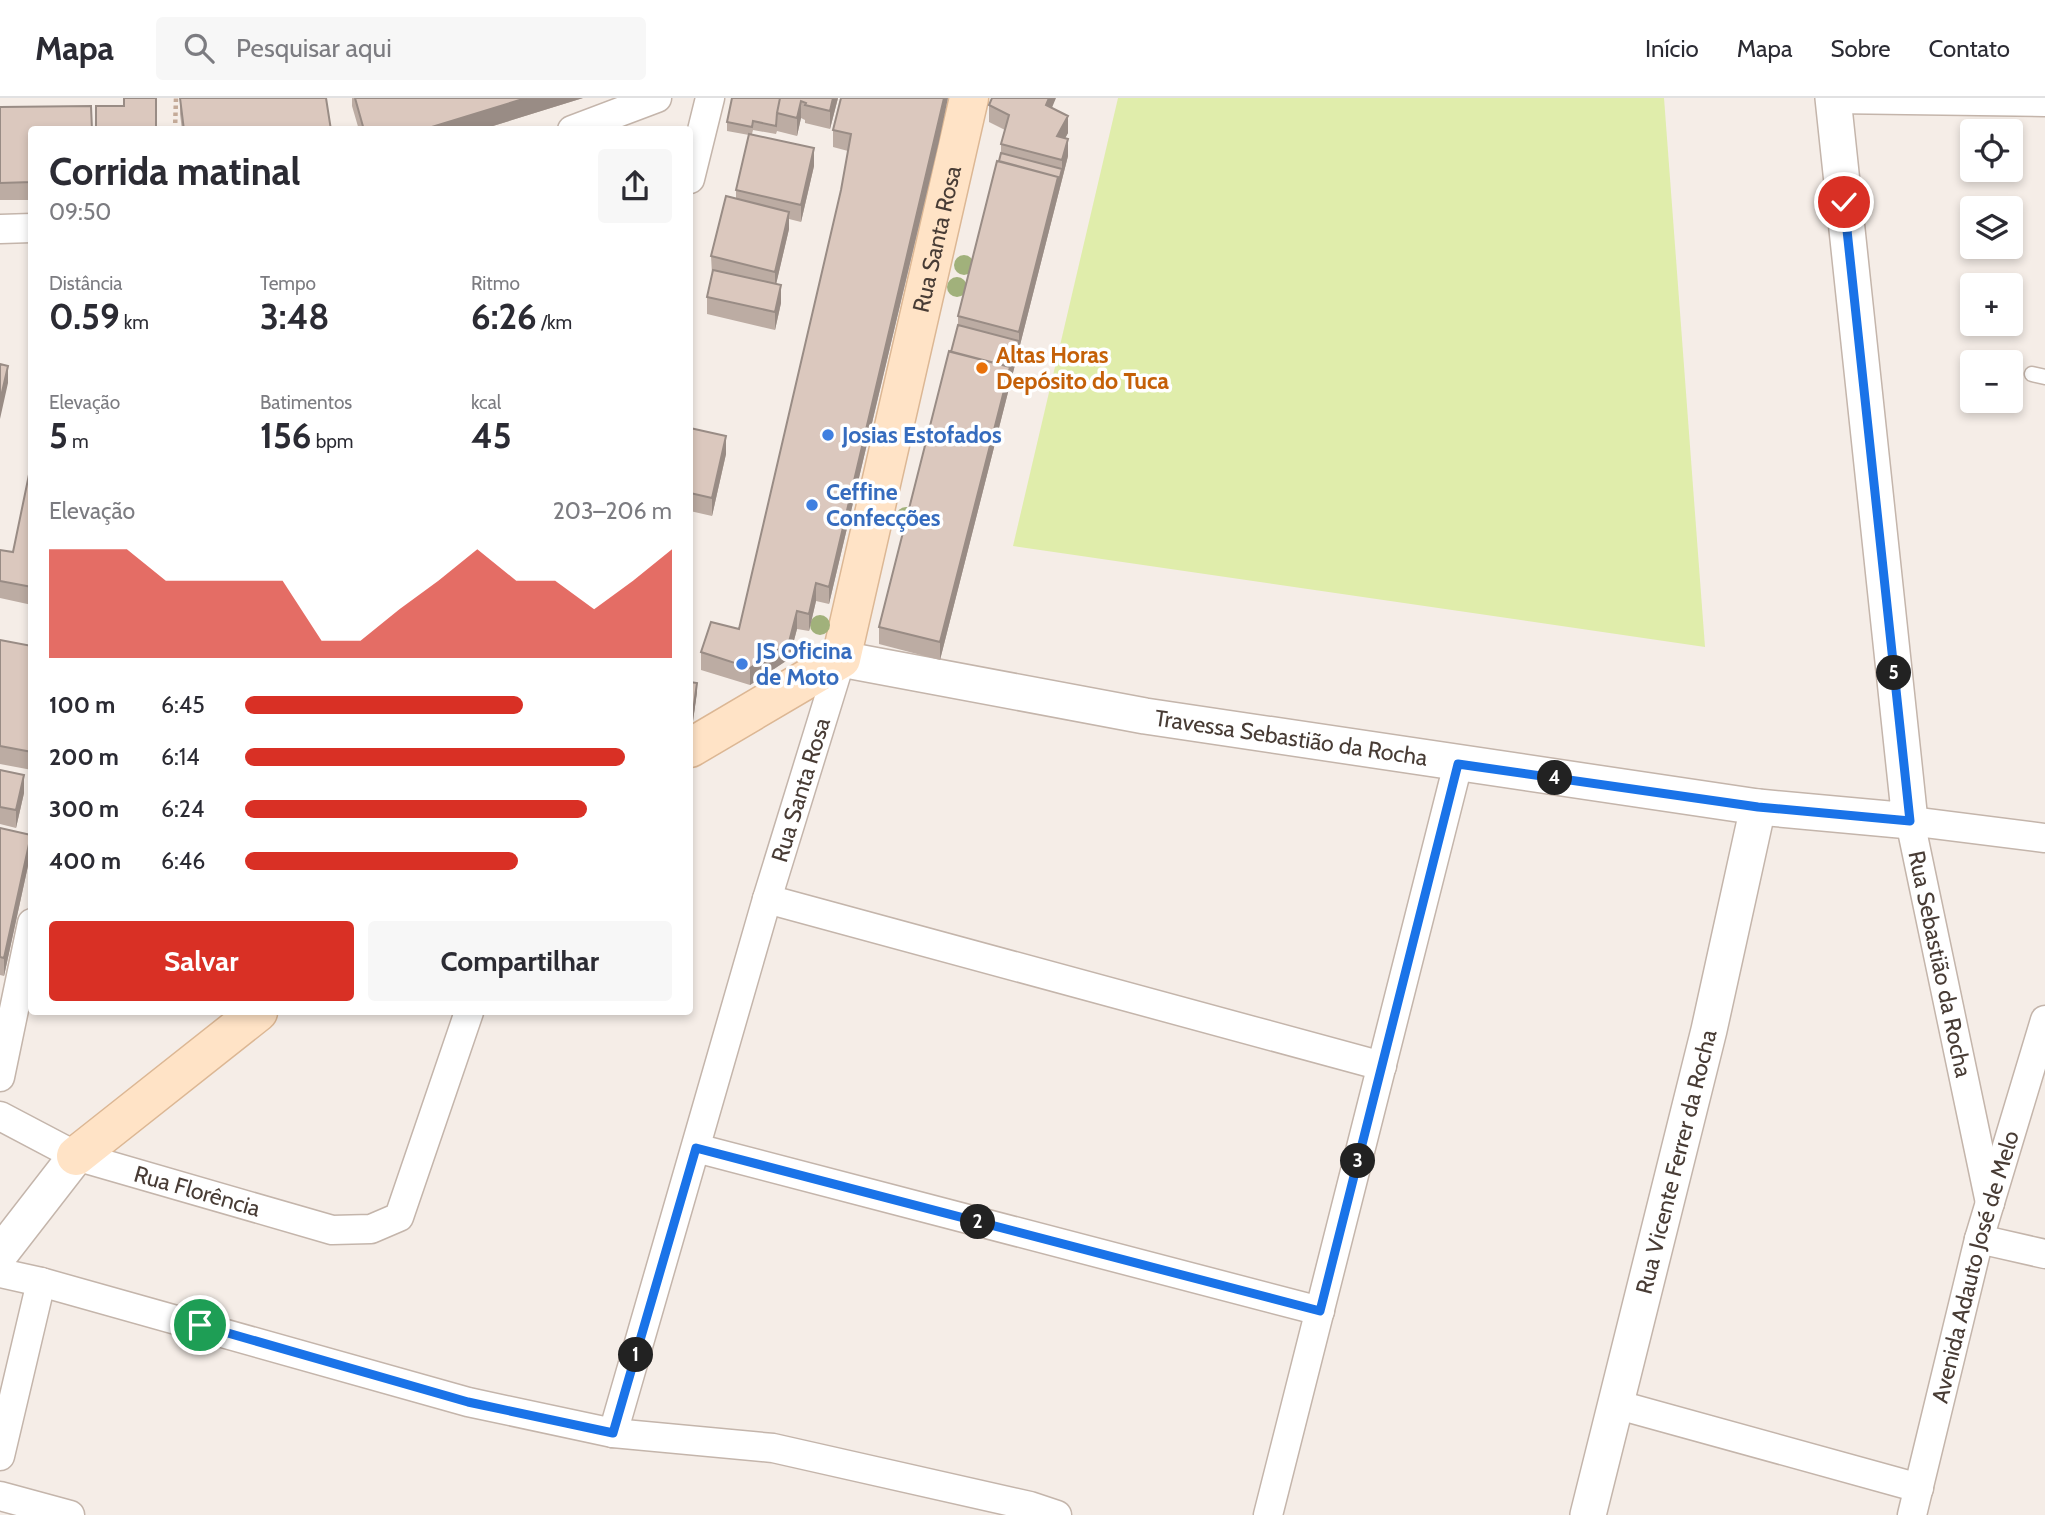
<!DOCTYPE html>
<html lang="pt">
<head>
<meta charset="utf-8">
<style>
	body { margin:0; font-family:Cabin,sans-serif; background:#f7f7f7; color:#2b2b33; height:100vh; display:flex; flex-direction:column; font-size:26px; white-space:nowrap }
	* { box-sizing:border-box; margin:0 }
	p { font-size:23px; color:#7c7c81 }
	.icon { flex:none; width:38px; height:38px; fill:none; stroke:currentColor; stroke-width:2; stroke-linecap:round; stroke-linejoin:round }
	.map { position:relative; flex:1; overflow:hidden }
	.sheet { position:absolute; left:28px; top:28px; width:665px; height:889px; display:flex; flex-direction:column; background:#fff; border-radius:7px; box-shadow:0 4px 10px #0003 }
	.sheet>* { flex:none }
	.tools { position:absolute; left:1960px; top:21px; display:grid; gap:14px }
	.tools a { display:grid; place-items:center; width:63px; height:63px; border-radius:7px; background:#fff; box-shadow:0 4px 10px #0003; font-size:35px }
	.pin { position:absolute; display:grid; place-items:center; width:60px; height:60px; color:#fff; margin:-30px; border:4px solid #fff; border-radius:50%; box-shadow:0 2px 7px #0007 }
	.km { position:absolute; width:35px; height:35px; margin:-18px; border-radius:50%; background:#222; color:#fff; font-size:19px; line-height:35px; text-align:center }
	.round { display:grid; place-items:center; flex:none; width:74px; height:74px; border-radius:7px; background:#f7f7f7 }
	.summary { display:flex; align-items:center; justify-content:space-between; height:119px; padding:0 21px }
	h1 { font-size:38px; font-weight:700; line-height:52px }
	.metrics { display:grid; grid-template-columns:repeat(3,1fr); gap:10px; height:119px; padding:7px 21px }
	.metrics div { display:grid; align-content:center }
	.metrics b { font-size:35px; font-weight:700 }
	.metrics small { font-size:19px; font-weight:400 }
	.metrics p { font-size:19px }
	.chart { height:196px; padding:14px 21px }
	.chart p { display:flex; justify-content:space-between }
	.chart svg { width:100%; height:126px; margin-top:7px; fill:#d93025; opacity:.7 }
	.primary-button { display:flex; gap:14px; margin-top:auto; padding:14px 21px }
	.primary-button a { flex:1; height:80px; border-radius:7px; background:#d93025; color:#fff; font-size:28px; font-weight:700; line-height:80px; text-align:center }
	.primary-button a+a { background:#f7f7f7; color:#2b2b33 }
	ul { padding:0 21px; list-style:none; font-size:23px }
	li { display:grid; grid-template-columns:112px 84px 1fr; align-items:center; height:52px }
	li i { height:18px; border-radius:9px; background:#d93025 }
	header { display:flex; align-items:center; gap:42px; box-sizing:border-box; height:98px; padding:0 35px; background:#fff; border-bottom:2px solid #e1e1e2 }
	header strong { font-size:33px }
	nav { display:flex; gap:38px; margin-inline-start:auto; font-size:24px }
	.search { width:490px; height:63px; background:#f7f7f7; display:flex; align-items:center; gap:18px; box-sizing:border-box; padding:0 24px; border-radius:7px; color:#7c7c81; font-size:26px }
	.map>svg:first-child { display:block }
</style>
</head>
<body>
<header>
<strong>Mapa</strong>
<div class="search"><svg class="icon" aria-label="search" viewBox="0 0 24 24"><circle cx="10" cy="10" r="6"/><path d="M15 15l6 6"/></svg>Pesquisar aqui</div>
<nav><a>Início</a><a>Mapa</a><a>Sobre</a><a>Contato</a></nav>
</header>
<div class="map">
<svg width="2045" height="1417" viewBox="0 0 2045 1417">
	<rect width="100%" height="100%" fill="#f5ede7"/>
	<!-- green -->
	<path fill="#e0edab" d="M1118,0H1664L1705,549L1013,448Z"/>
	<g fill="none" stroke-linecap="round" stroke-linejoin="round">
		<defs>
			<path id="service" d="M2032,276L2045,279"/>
			<g id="minor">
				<path d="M1833,1L2045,4"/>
				<path d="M572,32L657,0"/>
				<path d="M690,81L710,0"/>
				<path d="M0,131L32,130"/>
				<path d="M767,801L1382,968"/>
				<path d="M0,979L32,825"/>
				<path id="s1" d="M0,1018L76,1058L332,1132L371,1131L399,1119L469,914"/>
				<path d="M696,1050L1320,1213"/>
				<path d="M1990,1105L1910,723L2045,740"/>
				<path d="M1979,1141L2045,1156"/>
				<path d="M0,1175L41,1184L468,1304L613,1335L773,1350L1030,1408L1057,1417"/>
				<path d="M1615,1306L1919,1390"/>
				<path id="s2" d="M613,1335L767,801L841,561"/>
				<path d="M0,1358L41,1184"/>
				<path d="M0,1398L70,1417"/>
				<path d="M1268,1417L1458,666"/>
				<path id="s3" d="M1912,1417L1979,1141L2045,922"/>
			</g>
			<g id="tertiary">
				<path id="s4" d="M841,561L1145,618L1758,709L1910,723L1833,0"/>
				<path d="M0,1156L76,1058"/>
				<path id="s5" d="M1588,1417L1709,932L1758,709"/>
			</g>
			<g id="secondary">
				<path id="s6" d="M690,650L841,561L969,0"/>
				<path d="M76,1058L258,914"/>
			</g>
		</defs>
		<!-- service casing -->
		<use href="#service" stroke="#c4b5ab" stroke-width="17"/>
		<!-- minor casing -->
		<use href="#minor" stroke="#c4b5ab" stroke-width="31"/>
		<!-- tertiary casing -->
		<use href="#tertiary" stroke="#c4b5ab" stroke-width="38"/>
		<!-- secondary casing -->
		<use href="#secondary" stroke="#dcb794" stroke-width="41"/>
		<!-- path -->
		<path stroke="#c4aa98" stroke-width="4.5" stroke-dasharray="3.5 3.5" stroke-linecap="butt" d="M175,32L176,0"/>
		<!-- service -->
		<use href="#service" stroke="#fff" stroke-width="14"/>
		<!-- minor -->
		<use href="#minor" stroke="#fff" stroke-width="28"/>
		<!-- tertiary -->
		<use href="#tertiary" stroke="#fff" stroke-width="35"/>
		<!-- secondary -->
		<use href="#secondary" stroke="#ffe3c6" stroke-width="38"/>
	</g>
	<!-- trees -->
	<g fill="#a1b17b">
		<circle cx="964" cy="167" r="10"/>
		<circle cx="957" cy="189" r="10"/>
		<circle cx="906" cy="419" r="10"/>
		<circle cx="820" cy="527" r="10"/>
	</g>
	<!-- wall -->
	<path fill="#bcaca3" d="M180,0L331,32H182L180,16Z
		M352,0H583L480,32H359L352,8Z
		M732,0H838L830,31L805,25V22L801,20L797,38L777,33L776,36L753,32L752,36L814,68L801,124L789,121V131L776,186L781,205L775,232L707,216V199L712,176L711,158L736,101V92L749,37L727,33V24Z
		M989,7L1052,10L1068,35L1065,40L1068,58L940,562L879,546V529L951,254L958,227V218L1001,55V46L1005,32L989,24Z
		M0,9L32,32V102H0Z
		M833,32L939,43L829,506L816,503L809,533L797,531L789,561L750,587L701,572V554L739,531L841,92L848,53L833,49Z
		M690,330L726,356L712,418L690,413Z
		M32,362V507L0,500V452L13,454Z
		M0,542L32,548V672L0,666Z
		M690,584L697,594L693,623L690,622Z
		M0,672L24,695L16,730L0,726Z
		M0,730L31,754L4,878L0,877Z"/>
	<!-- shaded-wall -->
	<path fill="#998c85" d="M526,0H583L480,32H422Z
		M833,0H838L830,31V13Z
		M944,0H948L939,43L829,506V489Z
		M1049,0H1056L1046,24V7Z
		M801,3V20L797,38V20Z
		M1068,18V35L1057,55V38Z
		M1068,41V58L940,562V544L1010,269L1019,243V234L1058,79L1062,71V62Z
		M814,50V68L801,124V107Z
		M789,114V131L775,191V174Z
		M781,187V205L775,232V214Z
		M8,268V285L0,321V303Z
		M726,338V356L712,418V400Z
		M816,485V503L809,533V516Z
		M797,513V531L789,561L750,587V570Z
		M697,585V594L693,623V614Z
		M24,677V695L16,730V712Z
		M31,737V754L4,878V860Z"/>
	<!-- building -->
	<path fill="#dbc8be" stroke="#998c85" stroke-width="2" d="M124,0H156V32H96V8H124Z
		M180,0H326L331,32H184Z
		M355,0H526L422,32H364Z
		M732,0H780L777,15L776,28L753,23L752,29L727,24Z
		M780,0H833L830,13L805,7L806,5L801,3L797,20L777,15Z
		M841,0H944L829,489L816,485L809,516L797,513L789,544L750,570L701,554L711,524L739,531L841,92L851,36L833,32Z
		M992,0H1049L1046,7L1068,18L1057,38L1068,41L1062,62L1001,46L1009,17L989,7Z
		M91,8L92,32H32V84L0,85V9Z
		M749,36L814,50L801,107L736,92Z
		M1001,55L1062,71L1058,87V79L999,63Z
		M997,63L1058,79L1019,234L958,218Z
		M726,98L789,114L775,174L711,158Z
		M713,172L781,187L775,214L707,199Z
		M958,227L1019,243L1010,277V269L951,254Z
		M949,253L1010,269L940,544L879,529Z
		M0,266L8,268L0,303Z
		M690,330L726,338L712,400L690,395Z
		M32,362V489L0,483V452L13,454Z
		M0,542L32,548V654L0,648Z
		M690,584L697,585L693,614H690Z
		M0,672L24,677L16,712L0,709Z
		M0,730L31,737L4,860L0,859Z"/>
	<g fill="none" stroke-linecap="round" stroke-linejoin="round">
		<defs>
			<path id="route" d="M200,1227L468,1304L613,1335L696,1050L1320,1213L1458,666L1758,709L1910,723L1844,104"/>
		</defs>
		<!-- route casing -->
		<use href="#route" stroke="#fff" stroke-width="14"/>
		<!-- route -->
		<use href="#route" stroke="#1a73e8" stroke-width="9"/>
	</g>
	<!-- markers -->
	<circle fill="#e8710a" stroke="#fff" stroke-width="2.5" cx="982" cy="270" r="7"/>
	<g fill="#3f7fe0" stroke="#fff" stroke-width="2.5">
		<circle cx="828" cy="337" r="7"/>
		<circle cx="812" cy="407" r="7"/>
		<circle cx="742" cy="566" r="7"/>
	</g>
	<g text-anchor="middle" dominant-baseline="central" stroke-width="7" stroke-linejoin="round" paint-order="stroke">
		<!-- street labels -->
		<g font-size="23" fill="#483c35" stroke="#fff">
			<text stroke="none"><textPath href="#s6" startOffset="606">Rua Santa Rosa</textPath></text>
			<text stroke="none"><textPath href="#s4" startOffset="457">Travessa Sebastião da Rocha</textPath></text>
			<text stroke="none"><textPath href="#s2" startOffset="670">Rua Santa Rosa</textPath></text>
			<text transform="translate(1940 866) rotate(78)">Rua Sebastião da Rocha</text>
			<text stroke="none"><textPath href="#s5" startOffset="364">Rua Vicente Ferrer da Rocha</textPath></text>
			<text stroke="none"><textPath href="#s1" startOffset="212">Rua Florência</textPath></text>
			<text stroke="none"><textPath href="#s3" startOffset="256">Avenida Adauto José de Melo</textPath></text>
		</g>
		<!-- food labels -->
		<g font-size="23" font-weight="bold" fill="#c56008" stroke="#fff" text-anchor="start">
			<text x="996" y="257">Altas Horas<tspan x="996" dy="26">Depósito do Tuca</tspan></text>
		</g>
		<!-- shop labels -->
		<g font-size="23" font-weight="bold" fill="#366cbe" stroke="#fff" text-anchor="start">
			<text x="842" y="337">Josias Estofados</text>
			<text x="826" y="394">Ceffine<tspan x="826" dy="26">Confecções</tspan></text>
			<text x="756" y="553">JS Oficina<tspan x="756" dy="26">de Moto</tspan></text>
		</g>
	</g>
</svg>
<div class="tools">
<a><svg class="icon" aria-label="locate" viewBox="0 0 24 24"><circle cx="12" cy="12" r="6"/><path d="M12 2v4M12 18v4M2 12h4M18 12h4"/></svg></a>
<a><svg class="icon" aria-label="layers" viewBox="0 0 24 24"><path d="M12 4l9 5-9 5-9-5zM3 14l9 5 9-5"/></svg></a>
<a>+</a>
<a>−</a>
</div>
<div class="pin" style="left:200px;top:1227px;background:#1e9e55"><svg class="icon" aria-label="arrive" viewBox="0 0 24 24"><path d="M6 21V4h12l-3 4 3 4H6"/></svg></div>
<div class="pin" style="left:1844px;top:104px;background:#d93025"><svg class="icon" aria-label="check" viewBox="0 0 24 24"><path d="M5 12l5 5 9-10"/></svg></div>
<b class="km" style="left:636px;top:1257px">1</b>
<b class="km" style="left:978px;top:1124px">2</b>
<b class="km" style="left:1358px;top:1063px">3</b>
<b class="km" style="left:1555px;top:680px">4</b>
<b class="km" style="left:1894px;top:575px">5</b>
<section class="sheet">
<div class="summary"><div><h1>Corrida matinal</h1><p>09:50</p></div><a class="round"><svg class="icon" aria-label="share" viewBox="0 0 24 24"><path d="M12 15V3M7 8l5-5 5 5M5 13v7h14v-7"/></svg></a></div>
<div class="metrics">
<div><p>Distância</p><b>0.59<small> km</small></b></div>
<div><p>Tempo</p><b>3:48</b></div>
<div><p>Ritmo</p><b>6:26<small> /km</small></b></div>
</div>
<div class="metrics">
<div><p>Elevação</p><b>5<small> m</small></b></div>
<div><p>Batimentos</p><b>156<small> bpm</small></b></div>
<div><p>kcal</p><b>45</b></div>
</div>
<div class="chart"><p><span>Elevação</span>203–206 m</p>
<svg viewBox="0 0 160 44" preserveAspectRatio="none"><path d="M0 44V6L10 6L20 6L30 17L40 17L50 17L60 17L70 38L80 38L90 27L100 17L110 6L120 17L130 17L140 27L150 17L160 6V44z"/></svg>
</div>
<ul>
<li><b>100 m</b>6:45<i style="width:65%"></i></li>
<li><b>200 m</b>6:14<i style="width:89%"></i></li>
<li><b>300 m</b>6:24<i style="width:80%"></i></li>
<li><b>400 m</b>6:46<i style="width:64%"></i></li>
</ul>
<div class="primary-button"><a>Salvar</a><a>Compartilhar</a></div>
</section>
</div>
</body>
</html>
